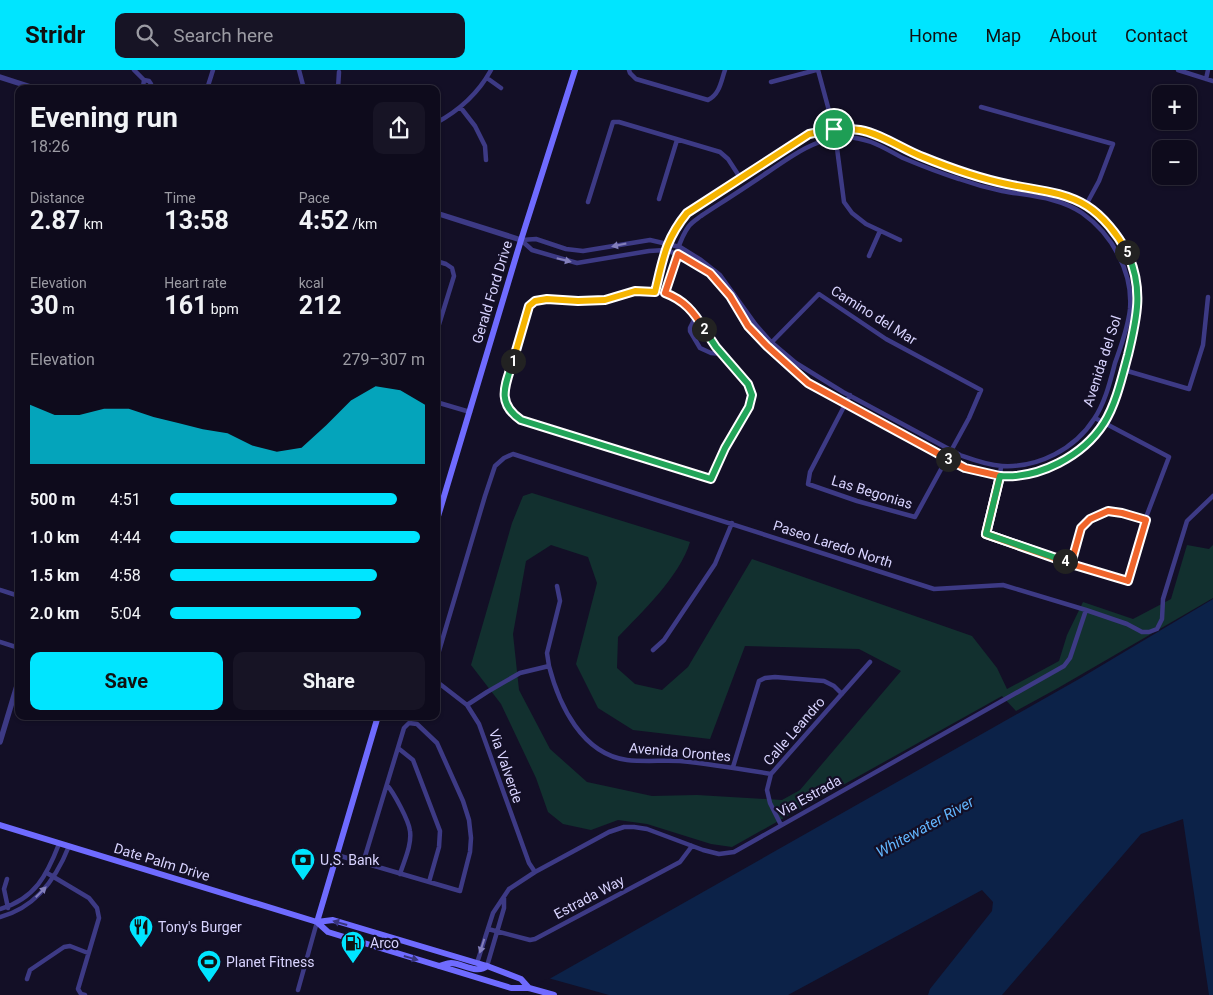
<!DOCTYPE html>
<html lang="en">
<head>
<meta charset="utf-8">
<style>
	body { margin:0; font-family:Roboto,sans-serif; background:#171425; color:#f1f3f6; height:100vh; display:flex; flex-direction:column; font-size:19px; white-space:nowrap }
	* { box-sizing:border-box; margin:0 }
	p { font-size:16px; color:#9b9ba3 }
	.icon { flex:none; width:28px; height:28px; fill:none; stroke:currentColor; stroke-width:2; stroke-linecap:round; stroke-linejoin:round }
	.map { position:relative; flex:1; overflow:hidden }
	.drawer { position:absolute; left:15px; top:15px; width:425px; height:635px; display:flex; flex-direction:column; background:#0e0b1c; border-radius:10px; box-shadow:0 1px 4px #0004,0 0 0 1px #2e2b3b }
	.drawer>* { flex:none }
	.buttons { position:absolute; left:1152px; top:15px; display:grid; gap:10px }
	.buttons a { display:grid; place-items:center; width:45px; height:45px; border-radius:10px; background:#0e0b1c; box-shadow:0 1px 4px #0004,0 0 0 1px #2e2b3b; font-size:25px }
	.pin { position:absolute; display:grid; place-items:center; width:42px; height:42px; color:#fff; margin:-21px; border:2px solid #fff; border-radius:50%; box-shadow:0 1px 5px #0007 }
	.km { position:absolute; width:25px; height:25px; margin:-12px; border-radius:50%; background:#222; color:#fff; font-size:14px; line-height:25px; text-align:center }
	.round { display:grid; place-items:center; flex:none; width:52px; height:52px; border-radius:10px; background:#171425 }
	.headline { display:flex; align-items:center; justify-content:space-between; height:85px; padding:0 15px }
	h1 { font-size:28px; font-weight:700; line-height:38px }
	.stats { display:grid; grid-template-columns:repeat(3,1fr); gap:8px; height:85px; padding:5px 15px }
	.stats div { display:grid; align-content:center }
	.stats b { font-size:25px; font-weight:700 }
	.stats small { font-size:14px; font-weight:400 }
	.stats p { font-size:14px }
	.chart { height:140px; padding:10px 15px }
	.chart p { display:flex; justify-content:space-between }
	.chart svg { width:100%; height:90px; margin-top:5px; fill:#00e5ff; opacity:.7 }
	.primary-button { display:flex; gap:10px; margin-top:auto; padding:10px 15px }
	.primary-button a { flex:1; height:58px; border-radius:10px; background:#00e5ff; color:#111; font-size:20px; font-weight:700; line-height:58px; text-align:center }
	.primary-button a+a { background:#171425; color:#f1f3f6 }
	ul { padding:0 15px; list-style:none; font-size:16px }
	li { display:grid; grid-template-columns:80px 60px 1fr; align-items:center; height:38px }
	li i { height:12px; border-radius:6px; background:#00e5ff }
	header { display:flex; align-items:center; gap:30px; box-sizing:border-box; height:70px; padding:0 25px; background:#00e5ff; color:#111 }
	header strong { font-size:24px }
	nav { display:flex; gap:28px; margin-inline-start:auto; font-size:18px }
	.search { width:350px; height:45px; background:#171425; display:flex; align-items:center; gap:12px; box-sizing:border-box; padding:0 18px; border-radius:10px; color:#9b9ba3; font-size:19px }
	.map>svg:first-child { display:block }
</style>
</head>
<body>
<header>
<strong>Stridr</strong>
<div class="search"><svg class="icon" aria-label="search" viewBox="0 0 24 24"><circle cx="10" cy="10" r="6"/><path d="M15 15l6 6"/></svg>Search here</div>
<nav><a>Home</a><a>Map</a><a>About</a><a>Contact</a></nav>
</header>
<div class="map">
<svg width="1213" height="925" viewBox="0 0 1213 925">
	<rect width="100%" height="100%" fill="#130f26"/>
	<!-- green -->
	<path fill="#12302f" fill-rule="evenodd" d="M532,423L690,472C680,506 642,542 618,567L617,598L635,614L662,620L688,597L752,489L972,566L997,598L1007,619L1059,591L1067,565L1083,532L1133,549L1171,529L1187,475L1209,479L1213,475V528L1058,618L1016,641L1002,626L732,777L711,774L647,754L618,750L591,760L563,754L548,742L536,708L501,634L471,595L512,453L523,426ZM551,475L588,487L597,513L576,594L598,638L633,660L710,669L745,576L859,579L901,601L800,720L782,730L697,725L652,726L587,712L550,679L519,620L513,564L526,491Z"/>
	<!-- water -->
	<path fill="#0c2248" d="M1213,529V925H1209L1183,749L1141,764L1002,925H928L930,919L992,841L993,832L982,820L788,925H521L1079,609Z"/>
	<!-- pier -->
	<path fill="#130f26" d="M548,908L609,925H521Z"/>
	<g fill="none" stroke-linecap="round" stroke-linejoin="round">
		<!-- minor -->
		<path stroke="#3d3a85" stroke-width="4.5" d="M134,0L144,10L149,11L151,14L149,19
			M299,0L304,19
			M629,0L630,3L636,9L708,30C720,24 721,11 725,0
			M818,0L835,63L844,132L852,143L866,154L900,170
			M1178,0L1213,11
			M487,8L501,18
			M1206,9L1208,0
			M144,10L143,17L145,19
			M771,12L816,0
			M207,19L213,0
			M338,19L339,2
			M981,37L1113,74L1099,111L1086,135
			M461,38L475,56L485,76L486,90
			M436,53C460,40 478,24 491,0
			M659,129L677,70
			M588,132L613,52H619L720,82L728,89L741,109
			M521,170L532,180L577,193L649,181L665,180L683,186L710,203L730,226L748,256L767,276L808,313L965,398L1000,406L1020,405L1035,402L1054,395L1070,387L1084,375L1104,353L1111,337L1124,300L1135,258L1138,239L1135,204L1124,176L1116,164L1094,141L1067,126L1053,122L1006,114L966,103L920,86L874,64L860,60L834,59L809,64L687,143C678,155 669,166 665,180L655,222
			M521,170L536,169L566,179L583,181L650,170L680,177L701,190L720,205L756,255L771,272L796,293L843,322L960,385C974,390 987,395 1002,396C1038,398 1075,379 1094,349C1105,333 1110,312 1115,293C1121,276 1128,258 1130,239C1133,202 1112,164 1082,143C1059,127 1029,126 1002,121C987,118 973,114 959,109C940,103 922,96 903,88C893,83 882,76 871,72C860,68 847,66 836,68C811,71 788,89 768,102C746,117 724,131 701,146C697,149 692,152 689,156C678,170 670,205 665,223
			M869,186L880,161
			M436,191L446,194L452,198L454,206L436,264
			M635,221C649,222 663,221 676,228C696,240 702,261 716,278C726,290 753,310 751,327C750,345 733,362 725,378C720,388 715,399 711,409L521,350C514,345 506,339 504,330C501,315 524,254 529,236L535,231L547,229L577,231L605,229Z
			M696,246L690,258V261L700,278L711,283L722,284
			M771,273L819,224L886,269L981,320L969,348L915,447L857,431L808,414L810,402L850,325
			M1124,300L1189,319L1203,275L1208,227
			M436,332L470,342
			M1001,396L1000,406L986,464L1071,494L1128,511L1145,450L1169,387L1095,348
			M1071,494L1081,458L1090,449L1108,441L1122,443L1145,450
			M0,520L19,526
			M0,572L19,578
			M653,580L664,570L715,494L732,453
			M436,591L485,426L495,396L504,388L513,384L934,519L1003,515L1086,540L1127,554L1142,562H1149L1157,559L1162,549L1163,529L1187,451L1213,426
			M549,596L547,583L560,531L557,516
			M436,611L467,635L479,654L529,793L535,802
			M467,635L487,622L520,603L549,596C559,635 582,684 627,690C645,692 663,690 680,691C711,694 741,699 771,704
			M398,678L413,690L440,761L439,777L429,812
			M733,697L759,611L765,608L775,607L824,611L834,616L842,624
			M387,715C394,723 409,751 410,761C412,775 404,791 400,804
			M781,755L770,733L767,720L771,704L870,592
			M337,785L460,821L470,782L471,768L469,750L463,731L437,673L417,654L409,653L404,658L363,793
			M47,803L89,828L97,838L99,848L78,919L81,924L85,925
			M7,809L4,819L8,838
			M0,839C35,829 47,805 59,774
			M0,847C35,838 56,809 69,776
			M488,859L530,870L535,869L680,792L692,776
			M477,893L493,843L509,819L535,802L609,762L624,757H634L647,759L703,780L719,784L734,782L1064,596L1070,588L1086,540
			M487,896L504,838V828
			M27,909L30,900L64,877L70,876L88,883
			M298,920L317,852"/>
		<!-- tertiary -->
		<path stroke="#3d3a85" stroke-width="5.5" d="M0,7L37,19
			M436,143L521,170
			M0,672L19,609"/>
		<!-- secondary -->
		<path stroke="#6f6bff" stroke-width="6" d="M436,453L521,170L575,0
			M0,755L317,852L333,850L487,896L521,909L529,918
			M317,852L328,862L511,918H529L554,925
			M317,852L378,646
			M439,896C443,895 447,893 451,893C462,893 477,905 487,896"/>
	</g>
	<!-- one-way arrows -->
	<defs><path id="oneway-solid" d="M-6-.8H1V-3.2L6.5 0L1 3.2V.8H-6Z" transform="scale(1.25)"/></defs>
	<g fill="#837fbc">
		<use href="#oneway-solid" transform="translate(619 175) rotate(168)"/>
		<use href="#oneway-solid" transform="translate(564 190) rotate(14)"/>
		<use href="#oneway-solid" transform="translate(41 822) rotate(-45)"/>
		<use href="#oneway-solid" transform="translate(482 876) rotate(108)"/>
	</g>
	<g fill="#38347d">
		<use href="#oneway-solid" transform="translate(340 853) rotate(-164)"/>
		<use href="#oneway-solid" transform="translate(411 888) rotate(16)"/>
	</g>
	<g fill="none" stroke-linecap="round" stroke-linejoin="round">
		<defs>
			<path id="split-1" d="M513,291L529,236L535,231L547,229L578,231L605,230L635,221L655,222C663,189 665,170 687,143L809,64L834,59"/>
			<path id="split-2" d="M513,291C505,316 496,333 521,350L711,409L725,378L749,337L752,325L748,314L716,277L704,259"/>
			<path id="split-3" d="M704,259C694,242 684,230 665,223L678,184L710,203L730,226L748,256L767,276L808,313L948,389"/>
			<path id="split-4" d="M948,389L965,398L1000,406L986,464L1071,494L1081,458L1090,449L1108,441L1122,443L1146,450L1128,511L1071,494L1065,491"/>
			<path id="split-5" d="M1065,491L986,464L1000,406C1039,409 1083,386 1104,353C1116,334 1122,307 1128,285C1137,248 1144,218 1127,182"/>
			<path id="split-6" d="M834,59C842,59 851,59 860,60C882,64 902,79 923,87C950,98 978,108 1007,114C1034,120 1063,121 1087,136C1103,146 1118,165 1127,182"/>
		</defs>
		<!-- split-1 casing -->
		<use href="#split-1" stroke="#fff" stroke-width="10"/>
		<!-- split-2 casing -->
		<use href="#split-2" stroke="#fff" stroke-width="10"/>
		<!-- split-3 casing -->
		<use href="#split-3" stroke="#fff" stroke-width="10"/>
		<!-- split-4 casing -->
		<use href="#split-4" stroke="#fff" stroke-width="10"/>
		<!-- split-5 casing -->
		<use href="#split-5" stroke="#fff" stroke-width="10"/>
		<!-- split-6 casing -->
		<use href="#split-6" stroke="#fff" stroke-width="10"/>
		<!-- split-1 -->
		<use href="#split-1" stroke="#f5b400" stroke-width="6"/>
		<!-- split-2 -->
		<use href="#split-2" stroke="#22a559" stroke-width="6"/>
		<!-- split-3 -->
		<use href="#split-3" stroke="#f0652b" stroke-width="6"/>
		<!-- split-4 -->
		<use href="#split-4" stroke="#f0652b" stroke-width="6"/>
		<!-- split-5 -->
		<use href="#split-5" stroke="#22a559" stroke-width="6"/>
		<!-- split-6 -->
		<use href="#split-6" stroke="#f5b400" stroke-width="6"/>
	</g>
	<!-- icons -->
	<defs>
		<symbol id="bank-pin" viewBox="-11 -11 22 30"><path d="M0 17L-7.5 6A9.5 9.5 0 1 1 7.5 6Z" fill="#00e5ff" stroke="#130f26"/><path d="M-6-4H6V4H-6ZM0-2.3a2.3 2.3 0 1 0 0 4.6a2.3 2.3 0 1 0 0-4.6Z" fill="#111"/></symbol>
		<symbol id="restaurant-pin" viewBox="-11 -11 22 30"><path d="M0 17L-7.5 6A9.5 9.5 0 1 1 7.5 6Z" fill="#00e5ff" stroke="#130f26"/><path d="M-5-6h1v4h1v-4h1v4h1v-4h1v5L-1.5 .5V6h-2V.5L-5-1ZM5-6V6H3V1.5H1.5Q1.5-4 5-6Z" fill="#111"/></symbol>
		<symbol id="fuel-pin" viewBox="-11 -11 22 30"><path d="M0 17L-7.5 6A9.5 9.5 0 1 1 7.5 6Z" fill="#00e5ff" stroke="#130f26"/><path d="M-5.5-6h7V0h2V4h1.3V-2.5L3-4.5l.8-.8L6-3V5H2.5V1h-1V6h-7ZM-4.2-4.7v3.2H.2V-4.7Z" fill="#111"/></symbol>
		<symbol id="stadium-pin" viewBox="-11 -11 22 30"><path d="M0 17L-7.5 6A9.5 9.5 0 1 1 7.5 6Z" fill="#00e5ff" stroke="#130f26"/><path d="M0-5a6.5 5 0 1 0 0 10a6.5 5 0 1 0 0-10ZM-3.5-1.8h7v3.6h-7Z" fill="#111"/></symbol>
	</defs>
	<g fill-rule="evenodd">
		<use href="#bank-pin" x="289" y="776" width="28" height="38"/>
		<use href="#restaurant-pin" x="127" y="843" width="28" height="38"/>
		<use href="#fuel-pin" x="339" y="859" width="28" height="38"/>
		<use href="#stadium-pin" x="195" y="878" width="28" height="38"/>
	</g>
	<g text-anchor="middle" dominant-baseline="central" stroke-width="4.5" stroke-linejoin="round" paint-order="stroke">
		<!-- street labels -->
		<g font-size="14" fill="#d9d4ff" stroke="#130f26">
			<text transform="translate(492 222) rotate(-73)">Gerald Ford Drive</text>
			<text transform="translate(874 245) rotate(32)">Camino del Mar</text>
			<text transform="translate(1102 291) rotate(-72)">Avenida del Sol</text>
			<text transform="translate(872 422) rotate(17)">Las Begonias</text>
			<text transform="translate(833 474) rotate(18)">Paseo Laredo North</text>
			<text transform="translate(794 661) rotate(-49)">Calle Leandro</text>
			<text transform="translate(680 682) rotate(5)">Avenida Orontes</text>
			<text transform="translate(506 696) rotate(71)">Via Valverde</text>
			<text transform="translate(809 726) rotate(-29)">Via Estrada</text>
			<text transform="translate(162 792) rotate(17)">Date Palm Drive</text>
			<text transform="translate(589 827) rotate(-28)">Estrada Way</text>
		</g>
		<!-- poi labels -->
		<g font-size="14" fill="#d9d4ff" stroke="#130f26" text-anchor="start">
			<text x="320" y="790">U.S. Bank</text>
			<text x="158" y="857">Tony's Burger</text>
			<text x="370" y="873">Arco</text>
			<text x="226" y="892">Planet Fitness</text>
		</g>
		<!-- water labels -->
		<g font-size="15" font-style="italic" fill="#62b6ff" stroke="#130f26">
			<text transform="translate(925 757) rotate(-29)">Whitewater River</text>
		</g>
	</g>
</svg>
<div class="buttons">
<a>+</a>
<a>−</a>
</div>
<div class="pin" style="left:834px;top:59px;background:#1e9e55"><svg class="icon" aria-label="arrive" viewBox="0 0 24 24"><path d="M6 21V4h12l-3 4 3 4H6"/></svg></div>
<b class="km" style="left:513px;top:291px">1</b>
<b class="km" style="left:704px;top:259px">2</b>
<b class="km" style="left:948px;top:389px">3</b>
<b class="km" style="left:1065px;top:491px">4</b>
<b class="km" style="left:1127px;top:182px">5</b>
<section class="drawer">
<div class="headline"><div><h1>Evening run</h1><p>18:26</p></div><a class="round"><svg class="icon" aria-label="share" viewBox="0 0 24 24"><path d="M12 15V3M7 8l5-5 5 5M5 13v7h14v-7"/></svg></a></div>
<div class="stats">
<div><p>Distance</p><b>2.87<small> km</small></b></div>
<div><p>Time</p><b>13:58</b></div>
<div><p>Pace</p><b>4:52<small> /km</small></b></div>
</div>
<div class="stats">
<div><p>Elevation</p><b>30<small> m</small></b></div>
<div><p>Heart rate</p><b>161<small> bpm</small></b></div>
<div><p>kcal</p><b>212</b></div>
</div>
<div class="chart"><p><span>Elevation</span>279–307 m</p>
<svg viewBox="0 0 160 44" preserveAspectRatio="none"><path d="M0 44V15L10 20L20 20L30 17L40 17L50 21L60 24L70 27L80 29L90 35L100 38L110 36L120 25L130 13L140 6L150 8L160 15V44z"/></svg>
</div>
<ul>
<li><b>500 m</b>4:51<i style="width:89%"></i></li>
<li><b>1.0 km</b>4:44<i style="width:98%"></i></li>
<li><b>1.5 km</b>4:58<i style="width:81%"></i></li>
<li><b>2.0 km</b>5:04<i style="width:75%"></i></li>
</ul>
<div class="primary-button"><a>Save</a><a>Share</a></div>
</section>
</div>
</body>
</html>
